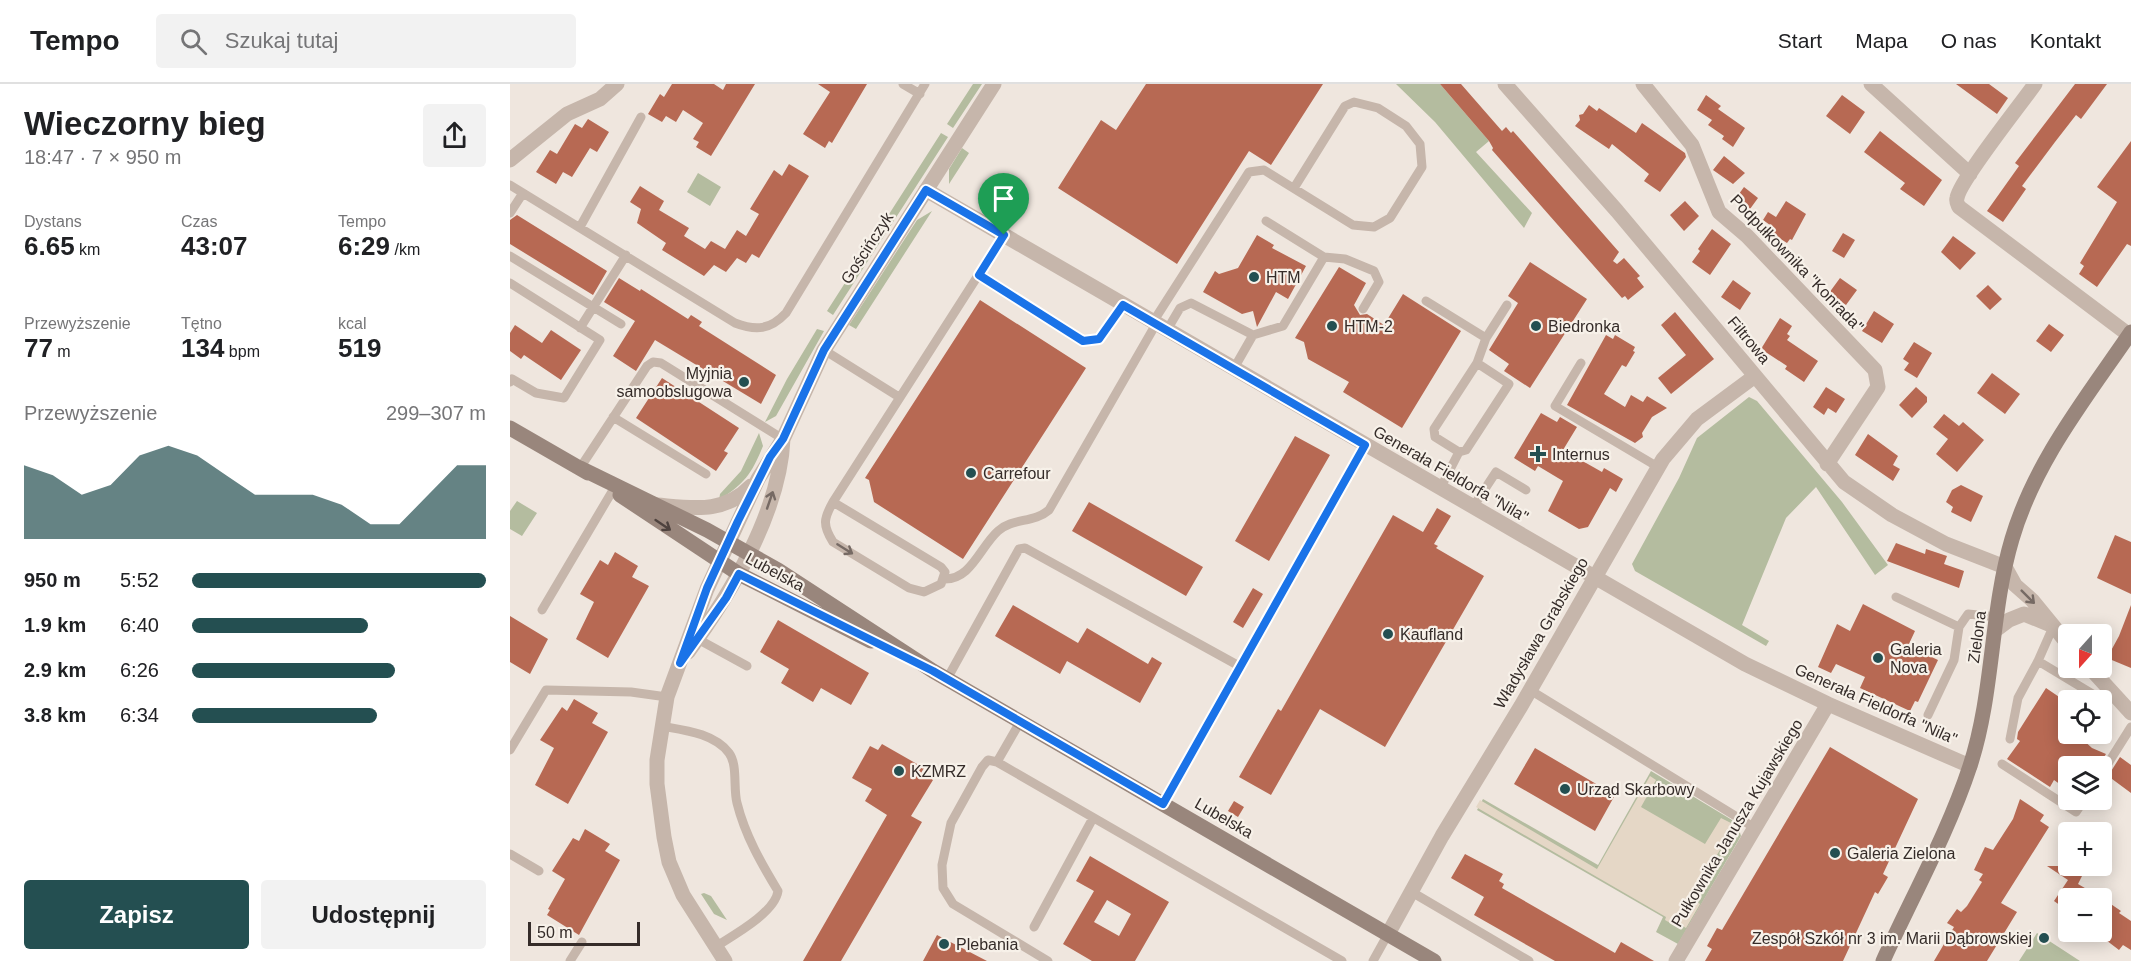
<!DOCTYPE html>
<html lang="pl">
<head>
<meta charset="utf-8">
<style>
	body { margin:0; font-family:Arial,sans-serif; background:#f2f2f2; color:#202124; height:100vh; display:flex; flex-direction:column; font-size:22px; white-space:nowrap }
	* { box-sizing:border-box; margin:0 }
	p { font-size:20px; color:#757577 }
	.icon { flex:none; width:33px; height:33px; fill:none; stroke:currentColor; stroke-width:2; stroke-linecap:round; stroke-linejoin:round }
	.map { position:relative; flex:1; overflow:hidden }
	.side { display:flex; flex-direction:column; background:#fff; width:510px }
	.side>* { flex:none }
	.needle { width:39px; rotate:201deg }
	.fabs { position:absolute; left:1548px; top:540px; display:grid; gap:12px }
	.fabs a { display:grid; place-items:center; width:54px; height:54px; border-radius:6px; background:#fff; box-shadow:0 3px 15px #0003; font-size:30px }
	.scale { position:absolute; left:18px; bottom:15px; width:112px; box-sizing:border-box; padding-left:6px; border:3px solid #352c29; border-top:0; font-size:16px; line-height:21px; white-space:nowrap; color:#352c29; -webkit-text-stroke:4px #f7f1e9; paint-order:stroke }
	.pin { position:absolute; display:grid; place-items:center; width:51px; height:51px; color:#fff; margin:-62px -26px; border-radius:50% 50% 50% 0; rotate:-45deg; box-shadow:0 0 6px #0007 }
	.pin .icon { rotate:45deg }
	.round { display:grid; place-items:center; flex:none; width:63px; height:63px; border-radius:6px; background:#f2f2f2 }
	.headline { display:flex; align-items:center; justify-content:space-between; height:102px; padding:0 24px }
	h1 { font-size:33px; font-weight:700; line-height:45px }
	.metrics { display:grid; grid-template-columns:repeat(3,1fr); gap:9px; height:102px; padding:6px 24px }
	.metrics div { display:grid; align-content:center }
	.metrics b { font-size:26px; font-weight:700 }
	.metrics small { font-size:16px; font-weight:400 }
	.metrics p { font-size:16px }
	.chart { height:168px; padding:12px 24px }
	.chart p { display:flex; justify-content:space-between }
	.chart svg { width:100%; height:108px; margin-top:6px; fill:#244f51; opacity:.7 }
	.button { display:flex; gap:12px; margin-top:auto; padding:12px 24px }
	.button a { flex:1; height:69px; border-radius:6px; background:#244f51; color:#fff; font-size:24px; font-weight:700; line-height:69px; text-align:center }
	.button a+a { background:#f2f2f2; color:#202124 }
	ul { padding:0 24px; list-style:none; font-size:20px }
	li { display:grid; grid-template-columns:96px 72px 1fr; align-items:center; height:45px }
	li i { height:15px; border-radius:8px; background:#244f51 }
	header { display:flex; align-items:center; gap:36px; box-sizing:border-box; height:84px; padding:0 30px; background:#fff; border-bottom:2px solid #e0e0e0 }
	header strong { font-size:28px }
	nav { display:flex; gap:33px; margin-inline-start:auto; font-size:21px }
	.search { width:420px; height:54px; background:#f2f2f2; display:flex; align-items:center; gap:15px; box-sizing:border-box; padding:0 21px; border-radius:6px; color:#757577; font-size:22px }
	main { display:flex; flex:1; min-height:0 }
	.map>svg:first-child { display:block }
</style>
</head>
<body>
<header>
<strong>Tempo</strong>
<div class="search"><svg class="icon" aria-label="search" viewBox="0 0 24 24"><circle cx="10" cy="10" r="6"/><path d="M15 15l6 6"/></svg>Szukaj tutaj</div>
<nav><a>Start</a><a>Mapa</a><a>O nas</a><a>Kontakt</a></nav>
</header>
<main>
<section class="side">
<div class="headline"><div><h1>Wieczorny bieg</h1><p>18:47 · 7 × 950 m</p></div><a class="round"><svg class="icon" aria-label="share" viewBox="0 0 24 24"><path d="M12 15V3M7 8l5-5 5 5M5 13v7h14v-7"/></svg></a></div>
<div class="metrics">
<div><p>Dystans</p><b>6.65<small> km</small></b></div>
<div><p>Czas</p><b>43:07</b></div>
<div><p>Tempo</p><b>6:29<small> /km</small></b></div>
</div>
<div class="metrics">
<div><p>Przewyższenie</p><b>77<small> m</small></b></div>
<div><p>Tętno</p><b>134<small> bpm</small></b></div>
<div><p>kcal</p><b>519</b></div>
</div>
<div class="chart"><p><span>Przewyższenie</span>299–307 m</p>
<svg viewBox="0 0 160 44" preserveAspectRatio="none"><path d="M0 44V14L10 18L20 26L30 22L40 10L50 6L60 10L70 18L80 26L90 26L100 26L110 30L120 38L130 38L140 26L150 14L160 14V44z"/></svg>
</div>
<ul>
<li><b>950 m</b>5:52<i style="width:100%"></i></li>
<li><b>1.9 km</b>6:40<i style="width:60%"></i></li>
<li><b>2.9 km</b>6:26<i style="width:69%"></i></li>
<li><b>3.8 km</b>6:34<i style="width:63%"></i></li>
</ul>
<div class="button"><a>Zapisz</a><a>Udostępnij</a></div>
</section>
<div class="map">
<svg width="1621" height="877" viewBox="0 0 1621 877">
	<rect width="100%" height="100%" fill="#efe6de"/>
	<!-- green -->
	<path fill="#b4bc9f" d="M463,0H472L443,44L437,40Z
		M886,0H930L979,57L966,68L1022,129L1014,144L925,38Z
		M431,49L438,53L323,231L317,227Z
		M452,64L459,69L439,100V85Z
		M188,89L211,103L200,122L177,108Z
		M422,127L346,245L339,241L407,136Z
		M307,245L314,247L266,332L255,338L277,295Z
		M1239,313L1247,317L1332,418L1378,481L1365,491L1306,403L1276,434L1232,541L1259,557L1256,562L1125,487L1122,480L1169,394L1187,354Z
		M249,349L253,362C241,391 235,399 209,416L210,410L231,387Z
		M7,417L27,429L12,452L0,445V427Z
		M1141,687L1227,739L1231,752L1168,860L1146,848L1153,833L967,726L973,715L1088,781Z
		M194,809L201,812L217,836L204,830L191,810Z
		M1527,849L1570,877H1509Z"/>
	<!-- plaza -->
	<path fill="#e5d7c6" d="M1140,692L1146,696L1131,723L1195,760L1211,734L1225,741L1181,814L1190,820L1176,844L1171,841L1169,844L1155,836L1156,833L966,723L970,716L1087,785Z"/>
	<!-- building -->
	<path fill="#b76953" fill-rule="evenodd" d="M162,0H204L213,6L216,0H245L201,72L186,63L189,58L183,55L193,39L173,26L166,38L156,32L152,38L138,30L150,10L154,13Z
		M308,0H357L322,59L319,57L315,64L293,50L320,8Z
		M636,0H813L761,81L739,67L667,180L548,104L591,36L606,46Z
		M930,0H951L992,47L996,43L1001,49L1003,47L1109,168L1103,177L1107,180L1114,174L1130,192L1127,194L1134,203L1118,216L1115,212L1112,214L982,66L983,64L979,57Z
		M1446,0H1479L1498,14L1487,30Z
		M1565,0H1597L1571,35L1566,31L1545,58L1512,102L1516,105L1493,138L1477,127L1509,82L1505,79Z
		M1196,11L1211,22L1208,25L1235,44L1223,63L1212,55L1214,52L1198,41L1202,36L1187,26Z
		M1332,11L1355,28L1340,50L1316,32Z
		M1079,21L1087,27L1089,24L1126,49L1132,39L1175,69L1176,73L1150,108L1134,97L1139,90L1102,60L1099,65L1065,42L1070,36L1069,31L1073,30Z
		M78,35L99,48L87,68L80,64L62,93L53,88L46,100L26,88L40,66L47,70L65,40L72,44Z
		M1370,47L1432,96L1414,122L1390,105L1395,99L1354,68Z
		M1621,57V162L1617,160L1587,203L1569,190L1574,182L1570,179L1607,118L1587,103Z
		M1214,72L1235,89L1223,100L1203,86Z
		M279,80L299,92L249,174L242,170L236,179L227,174L216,188L204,181L194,192L152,166L156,159L127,139L131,125L120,118L130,102L154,117L149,126L179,144L174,152L195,165L201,157L215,165L227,146L236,152L249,130L240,125L264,86L272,92Z
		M1234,103L1248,114L1240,125L1233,123L1226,114Z
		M1175,117L1189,132L1174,147L1160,131Z
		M1276,117L1296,130L1282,156L1280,155L1277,159L1257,146L1260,141L1253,136L1258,128L1266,133Z
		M7,131L97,187L83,211L0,160V136Z
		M1202,145L1221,160L1200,191L1182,178L1190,167L1188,165Z
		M1333,149L1345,156L1334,174L1322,167Z
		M747,151L764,161L762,164L796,182L778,215L766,208L747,243L743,227L732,230L693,208L705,187L709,190L728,184Z
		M1443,152L1466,169L1450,186L1431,168Z
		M1020,178L1077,215L1020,304L994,287L999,280L979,266L1008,219L998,212Z
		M829,183L856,199L844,221L850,231L857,230L874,241L893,210L951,247L892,344L833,308L839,298L798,275L794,258L785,254Z
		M109,194L130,207L131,205L178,235L181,231L192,238L189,242L266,291L251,320L145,256L126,287L103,272L125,237L94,218Z
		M1330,194L1347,206L1336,221L1319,209Z
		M1223,196L1241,209L1230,226L1211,213Z
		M1478,201L1492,215L1480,226L1466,212Z
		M470,216L576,284L453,475L364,418L359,396L355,394Z
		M1364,227L1384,240L1372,259L1352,247Z
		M1165,228L1204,275L1161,310L1148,294L1176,271L1151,241Z
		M1270,234L1282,242L1277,250L1280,252L1277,256L1308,277L1294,298L1275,285L1277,282L1251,265Z
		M1539,240L1554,251L1541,268L1526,257Z
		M5,241L32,259L41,246L71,266L51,296L14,271L11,275L0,267V249Z
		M1096,251L1103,255L1105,251L1125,263L1123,267L1125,268L1116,283L1112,281L1094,310L1115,323L1121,311L1133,318L1137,312L1157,324L1142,333L1132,349L1133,353L1125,359L1057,321Z
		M1404,258L1422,269L1407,294L1394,286L1399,279L1393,275Z
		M1482,289L1510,310L1495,330L1467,309Z
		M152,294L229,344L214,367L218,369L206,387L126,334Z
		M1316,303L1335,315L1326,329L1318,324L1314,331L1303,323Z
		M1406,303L1417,313V318L1402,334L1389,321Z
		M1031,329L1047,338L1050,333L1067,343L1053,366L1092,388L1094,384L1113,395L1106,408L1100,404L1078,443L1069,445L1038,427L1053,397L1028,382L1025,387L1004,374Z
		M1434,330L1449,342L1453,338L1474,356L1447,388L1426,370L1438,355L1423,343Z
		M1358,350L1388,372L1383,381L1390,385L1383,397L1345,371Z
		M785,352L820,371L759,477L725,457Z
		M1451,401L1473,412L1461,438L1441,428L1443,423L1436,418L1442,406Z
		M579,418L693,483L676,512L562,447Z
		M927,424L941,432L924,460L928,462L926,464L974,492L875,663L810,625L761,711L729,693L768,625L771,627L883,431L913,448Z
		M1605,451L1621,458V510L1587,494Z
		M1386,459L1415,470L1416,465L1437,472L1434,480L1454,487L1449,504L1377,477Z
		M105,468L128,482L122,493L139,502L98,574L66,555L84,518L70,510L90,476L98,481Z
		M743,504L753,510L733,544L723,538Z
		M1353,520L1405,547L1398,562L1428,576L1408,618L1405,617L1400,627L1350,604L1355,593L1326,580L1321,589L1308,583L1327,540L1340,547Z
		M503,521L568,559L577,544L638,580L642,573L652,579L630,619L557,577L550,590L485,552Z
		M1621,521V584L1597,574L1609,552Z
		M0,532L38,555L20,590L0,578Z
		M268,536L359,589L341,621L311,604L303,618L271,599L279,585L250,568Z
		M1536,604L1558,619V650H1574L1571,654L1582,664L1596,670L1588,682H1558V706L1544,696L1540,703L1497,675L1510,657L1507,655L1508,648Z
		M64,615L88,629L82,639L98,648L58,720L25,701L44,664L30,656L52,623L57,627Z
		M372,660L414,684L411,689L423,696L401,732L412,738L331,877H293L377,731L355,717L362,705L342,694L360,662L368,666Z
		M1320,663L1408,715L1373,790L1378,793L1368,810L1365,808L1333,877H1195L1202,865L1197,862L1207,844L1212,846Z
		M1025,664L1105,711L1085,747L1004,700Z
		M1610,673L1621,681V709L1598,692Z
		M1510,715L1534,731L1530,737L1539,743L1491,819L1507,828L1477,877H1424L1444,843L1437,839L1447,825L1451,828L1457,822L1472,798L1469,796L1473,790L1464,786L1475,763L1483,766L1503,735Z
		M724,717L734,723L728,733L718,727Z
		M75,745L100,760L95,767L110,776L69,851L37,831L40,826L38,825L55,795L42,787L63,754L69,757Z
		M1558,765V782H1577L1568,800L1592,814L1611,827L1609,829L1621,837V866L1613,861L1609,866L1592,853V814H1558V827L1544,817L1558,796L1537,782H1548Z
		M955,770L993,790L989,797L994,800L992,804L1105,869L1111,858L1144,877H1045L964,831L974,813L941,794Z
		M580,772L659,818L625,877H582L553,860L584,807L566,797ZM597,816L621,830L609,852L584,838Z
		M427,851L477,877H413Z"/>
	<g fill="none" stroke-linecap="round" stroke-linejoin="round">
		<!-- service -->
		<path stroke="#c6b6ab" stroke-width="9" d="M393,0L410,10
			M0,101L225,239C246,247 260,246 276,229L415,0
			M0,129L13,109
			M70,143L131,33
			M0,172L111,240
			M814,173L835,175L864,187L869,198L853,225
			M469,191L573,257L589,255L613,221
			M0,199L90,256L54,314L26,309L2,295L0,298
			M916,217L976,254
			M643,238L739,88L754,86L843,141L864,143L880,134L912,83L910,60L896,42L868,24L844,18L835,22L784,104
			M70,244L116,171
			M657,246L670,224L681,219L743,251
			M314,266L389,313
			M967,279L999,300L956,366L949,368L925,353L924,345L967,279L976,254L997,221
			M1071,279L1045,322L1148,383
			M723,286L743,251L773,242L814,173L756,137
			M103,333L196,390
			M70,384L137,282L143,278L151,279L273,355
			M930,405L949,368
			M323,418L431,483L435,488L431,500L414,508L399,504L323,458C312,441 314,434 323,418L494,151
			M963,423L986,388L1016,406
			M434,495C461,496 470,463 488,447C502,434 524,439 539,426L646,240
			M1386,513L1449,543L1458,530L1488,533
			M32,526L103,406
			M1543,543L1528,577L1586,612L1602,607
			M184,553L237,582
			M437,595L509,465L515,464L731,583
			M1020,606L1245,744
			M1418,631L1444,576L1449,543
			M510,638L487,678L832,877
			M151,642C173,646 204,649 219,669C228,681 223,704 227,719C235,751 251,779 268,807C265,829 222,852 205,863
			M1500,655L1508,614L1528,577
			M0,666L36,606L121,608L157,613
			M487,678L478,676L472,683L441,739L432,781L433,804L443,820L538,877
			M1492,680L1566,728L1574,716
			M1592,689L1621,643
			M653,720L855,361
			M0,770L29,787
			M900,807L1019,877
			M524,843L583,734
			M60,877L72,858
			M863,877L878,850"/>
		<!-- minor -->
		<path stroke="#c6b6ab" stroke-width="15" d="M995,0L1107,127L1334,398L1382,431L1436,460L1495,483L1505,501L1522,516L1558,560
			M1133,0L1182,61L1209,128L1237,152L1365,286L1368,303L1317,380
			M1361,0L1460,90
			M1525,0C1511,20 1450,96 1447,114C1446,118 1447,119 1449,123L1619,251
			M0,76L57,30L90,15L107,0
			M416,106L1235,580L1318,620L1460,682
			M1487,545L1499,536L1514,530L1541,541
			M1580,584L1621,629
			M878,850L932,752L1011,622L1153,375L1187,335L1245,292
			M1166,877L1318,620"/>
		<!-- tertiary -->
		<path stroke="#c6b6ab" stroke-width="15" d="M147,421C183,424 214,430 241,402
			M178,568C220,511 270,428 273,355
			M215,877L173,811L159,778L154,753L147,700V676L157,613L197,505L248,395L273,355L314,266L484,0"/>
		<!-- secondary -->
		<path stroke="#99867c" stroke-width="15" d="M0,344L78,389
			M70,384L197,446L268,486L423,587L924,877
			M110,411L229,490L361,557
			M1373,877C1402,813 1438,749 1460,682C1484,609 1480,529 1502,455C1525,377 1576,314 1621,248"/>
	</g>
	<!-- one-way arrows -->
	<defs><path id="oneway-shaft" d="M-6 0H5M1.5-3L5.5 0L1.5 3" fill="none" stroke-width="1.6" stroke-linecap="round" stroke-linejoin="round" transform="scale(1.5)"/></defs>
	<g stroke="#766a64">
		<use href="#oneway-shaft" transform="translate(260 416) rotate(-71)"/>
		<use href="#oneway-shaft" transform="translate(335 465) rotate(32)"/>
		<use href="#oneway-shaft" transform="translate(1518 513) rotate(45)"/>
	</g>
	<use stroke="#4e423e" href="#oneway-shaft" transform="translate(153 441) rotate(34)"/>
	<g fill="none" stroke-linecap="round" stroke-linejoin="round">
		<defs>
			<path id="route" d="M416,106L494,151L469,191L573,257L589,255L613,221L855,361L653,720L423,587L229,490L216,514L170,579L197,504L228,437L260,373L273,355L314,266Z"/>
		</defs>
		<!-- route casing -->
		<use href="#route" stroke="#fff" stroke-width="12"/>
		<!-- route -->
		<use href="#route" stroke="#1a73e8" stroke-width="8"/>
	</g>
	<!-- markers -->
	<g fill="#244f51" stroke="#f7f1e9" stroke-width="2">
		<circle cx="744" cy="193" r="6"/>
		<circle cx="822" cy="242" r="6"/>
		<circle cx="1026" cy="242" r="6"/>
		<circle cx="234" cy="298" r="6"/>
		<path d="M1025 361h6v6h6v6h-6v6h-6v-6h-6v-6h6z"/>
		<circle cx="461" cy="389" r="6"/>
		<circle cx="878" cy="550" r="6"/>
		<circle cx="1368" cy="574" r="6"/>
		<circle cx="389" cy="687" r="6"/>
		<circle cx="1055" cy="705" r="6"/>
		<circle cx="1325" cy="769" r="6"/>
		<circle cx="1534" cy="854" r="6"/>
		<circle cx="434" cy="860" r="6"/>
	</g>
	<g text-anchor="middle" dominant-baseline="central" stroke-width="4.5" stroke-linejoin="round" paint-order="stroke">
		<!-- street labels -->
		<g font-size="16" fill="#352c29" stroke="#f7f1e9">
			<text transform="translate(357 164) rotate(-57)">Gościńczyk</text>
			<text transform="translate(1287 179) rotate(46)">Podpułkownika "Konrada"</text>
			<text transform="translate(1239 256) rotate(50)">Filtrowa</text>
			<text transform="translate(941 390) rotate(30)">Generała Fieldorfa "Nila"</text>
			<text transform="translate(265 488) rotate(28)">Lubelska</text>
			<text transform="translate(1031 549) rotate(-60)">Władysława Grabskiego</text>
			<text transform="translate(1467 553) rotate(-82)">Zielona</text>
			<text transform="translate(1366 620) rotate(24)">Generała Fieldorfa "Nila"</text>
			<text transform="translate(714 734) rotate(30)">Lubelska</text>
			<text transform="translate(1227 739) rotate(-59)">Pułkownika Janusza Kujawskiego</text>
		</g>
		<!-- poi labels -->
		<g font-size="16" fill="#352c29" stroke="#f7f1e9" text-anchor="start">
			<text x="756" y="193">HTM</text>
			<text x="834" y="242">HTM-2</text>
			<text x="1038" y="242">Biedronka</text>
			<text x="222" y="289" text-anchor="end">Myjnia<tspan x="222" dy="18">samoobslugowa</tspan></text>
			<text x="1042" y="370">Internus</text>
			<text x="473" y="389">Carrefour</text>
			<text x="890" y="550">Kaufland</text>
			<text x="1380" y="565">Galeria<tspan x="1380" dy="18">Nova</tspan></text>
			<text x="401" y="687">KZMRZ</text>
			<text x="1067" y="705">Urząd Skarbowy</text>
			<text x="1337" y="769">Galeria Zielona</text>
			<text x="1522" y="854" text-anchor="end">Zespół Szkół nr 3 im. Marii Dąbrowskiej</text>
			<text x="446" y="860">Plebania</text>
		</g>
	</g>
</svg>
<div class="fabs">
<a><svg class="needle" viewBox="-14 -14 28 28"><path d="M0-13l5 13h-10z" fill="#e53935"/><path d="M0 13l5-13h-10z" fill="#757577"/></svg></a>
<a><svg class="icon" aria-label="locate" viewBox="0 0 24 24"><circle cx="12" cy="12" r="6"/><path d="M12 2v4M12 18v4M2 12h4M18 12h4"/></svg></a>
<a><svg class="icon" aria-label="layers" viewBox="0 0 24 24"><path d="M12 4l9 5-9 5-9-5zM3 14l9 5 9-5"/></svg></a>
<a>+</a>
<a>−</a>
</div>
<div class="scale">50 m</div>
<div class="pin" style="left:494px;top:151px;background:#1e9e55"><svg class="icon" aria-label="arrive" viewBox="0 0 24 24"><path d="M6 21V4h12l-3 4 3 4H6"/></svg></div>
</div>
</main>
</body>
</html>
